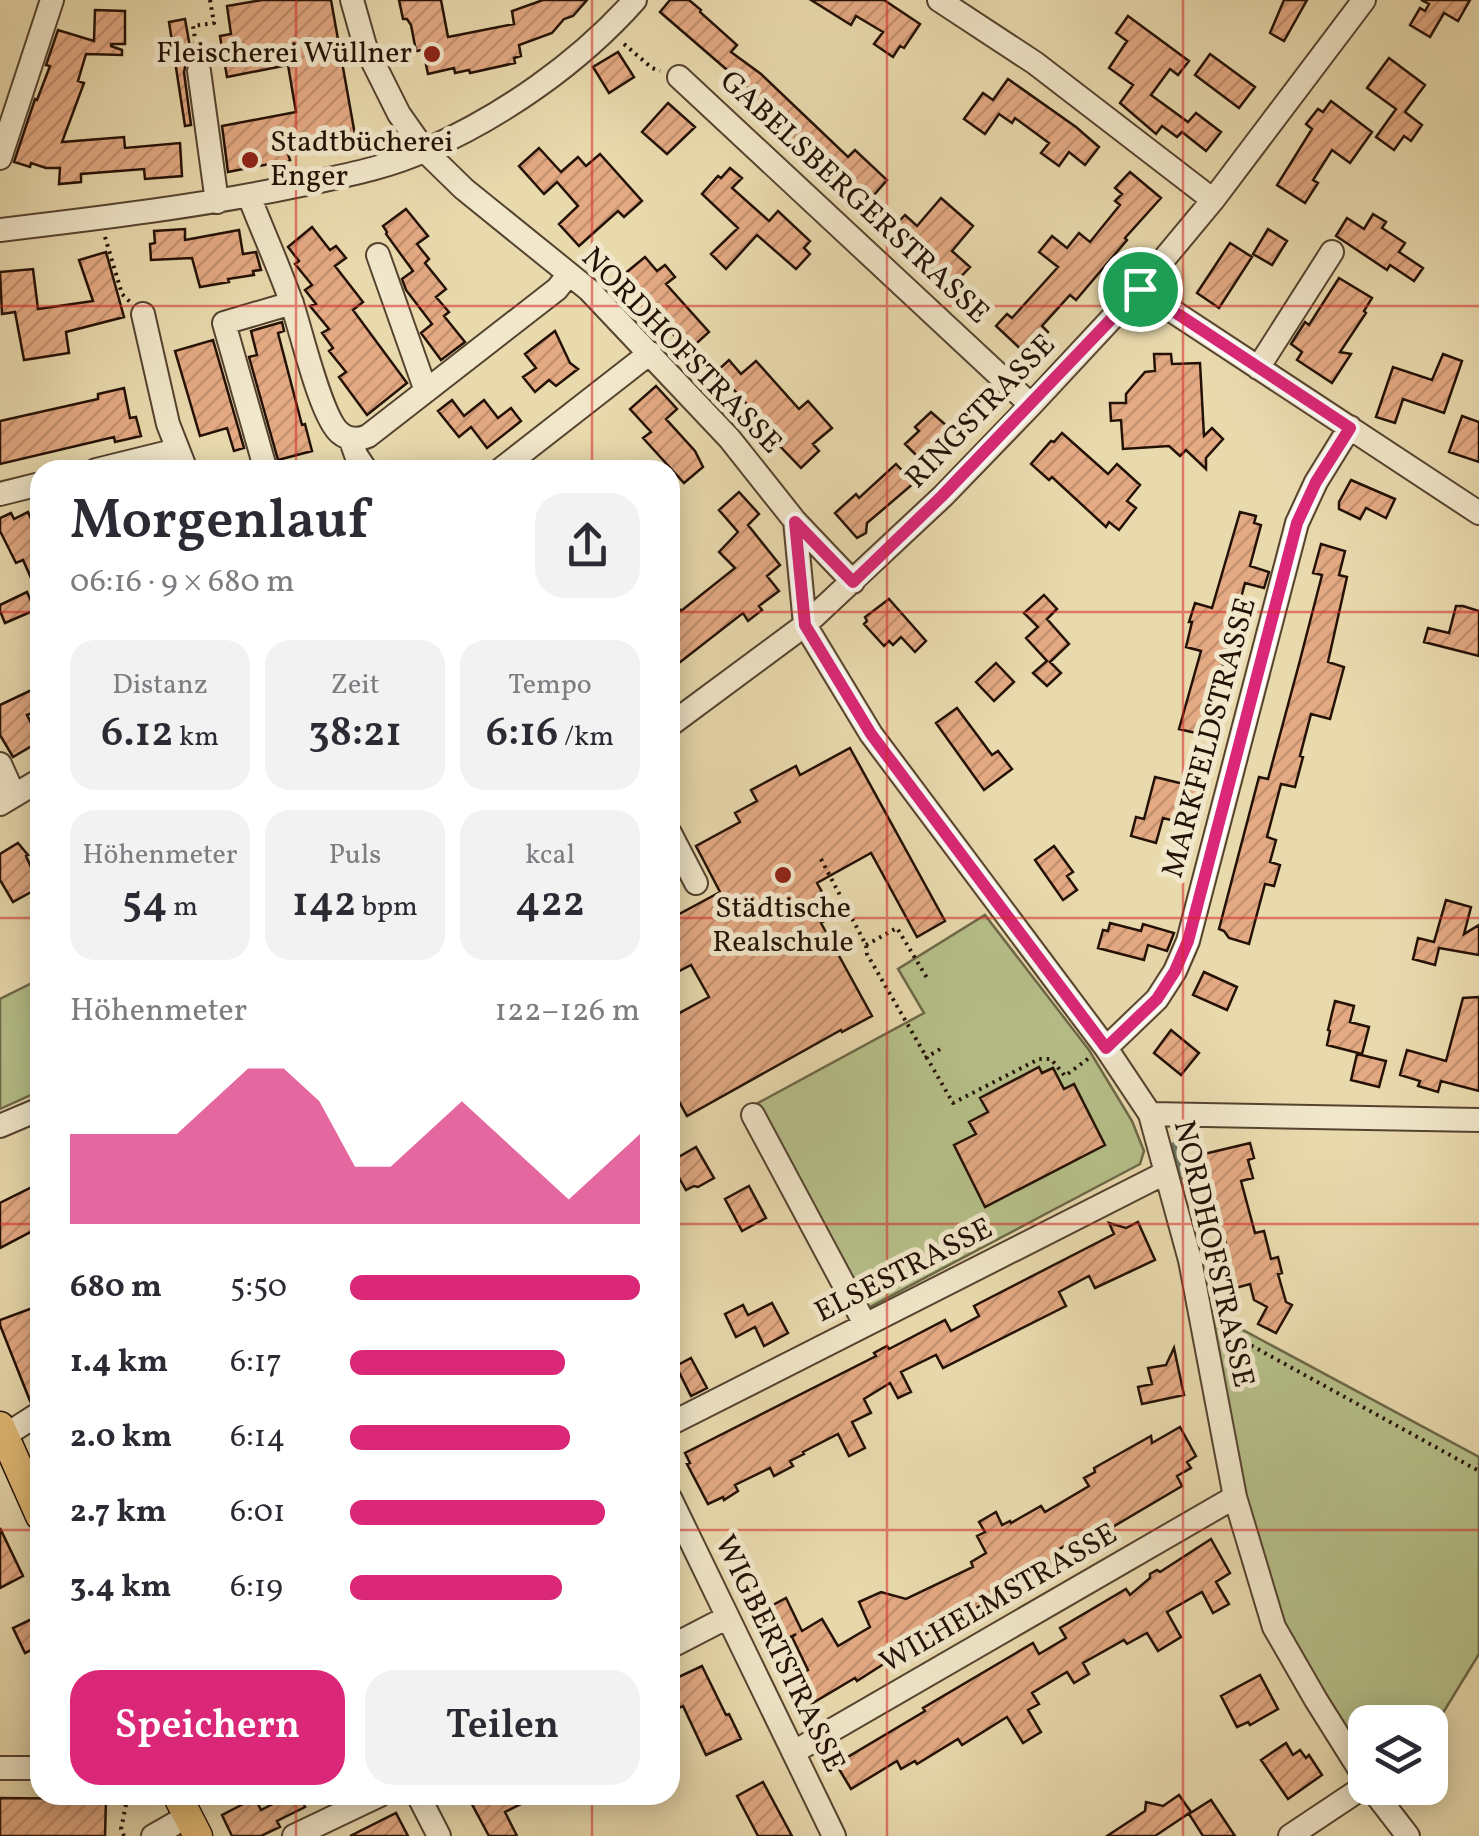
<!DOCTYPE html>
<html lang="de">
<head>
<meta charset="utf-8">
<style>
	body { margin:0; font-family:Vollkorn,serif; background:#f2f2f3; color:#2b2b33; height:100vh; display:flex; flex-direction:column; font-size:38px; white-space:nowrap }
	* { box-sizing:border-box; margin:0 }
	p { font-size:32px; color:#7c7c81 }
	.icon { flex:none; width:55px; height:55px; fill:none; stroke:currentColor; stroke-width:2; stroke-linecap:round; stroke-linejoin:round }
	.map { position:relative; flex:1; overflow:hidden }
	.sheet { position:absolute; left:30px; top:460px; width:650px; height:1345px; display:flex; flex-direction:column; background:#fff; border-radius:30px; box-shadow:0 5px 25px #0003 }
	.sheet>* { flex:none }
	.fabs { position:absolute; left:1348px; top:1705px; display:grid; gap:20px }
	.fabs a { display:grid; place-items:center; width:100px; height:100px; border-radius:20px; background:#fff; box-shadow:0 5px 25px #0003; font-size:50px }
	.pin { position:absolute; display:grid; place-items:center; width:85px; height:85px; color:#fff; margin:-42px; border:5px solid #fff; border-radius:50%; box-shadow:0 2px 10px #0007 }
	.round { display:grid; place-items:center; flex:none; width:105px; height:105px; border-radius:30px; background:#f2f2f3 }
	.headline { display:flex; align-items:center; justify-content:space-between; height:170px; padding:0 40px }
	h1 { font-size:55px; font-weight:600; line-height:75px }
	.metrics { display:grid; grid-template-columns:repeat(3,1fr); gap:15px; height:170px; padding:10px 40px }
	.metrics div { display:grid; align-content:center; border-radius:25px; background:#f2f2f3; text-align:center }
	.metrics b { font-size:42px; font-weight:600 }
	.metrics small { font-size:28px; font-weight:400 }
	.metrics p { font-size:28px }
	.chart { height:280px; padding:20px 40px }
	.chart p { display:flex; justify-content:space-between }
	.chart svg { width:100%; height:180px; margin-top:10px; fill:#db2777; opacity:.7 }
	.button { display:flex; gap:20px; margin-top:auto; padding:20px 40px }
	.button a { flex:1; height:115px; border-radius:30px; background:#db2777; color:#fff; font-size:40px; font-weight:600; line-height:115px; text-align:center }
	.button a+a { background:#f2f2f3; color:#2b2b33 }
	ul { padding:0 40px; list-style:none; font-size:32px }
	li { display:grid; grid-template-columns:160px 120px 1fr; align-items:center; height:75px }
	li i { height:25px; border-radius:12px; background:#db2777 }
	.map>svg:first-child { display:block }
</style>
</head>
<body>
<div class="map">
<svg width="1479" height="1836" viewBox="0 0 1479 1836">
	<defs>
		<pattern id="building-hatch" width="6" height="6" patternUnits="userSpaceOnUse" patternTransform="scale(2.5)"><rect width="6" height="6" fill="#e4aa84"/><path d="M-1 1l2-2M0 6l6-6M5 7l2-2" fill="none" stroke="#c39170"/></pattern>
	</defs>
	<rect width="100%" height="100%" fill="#e9daae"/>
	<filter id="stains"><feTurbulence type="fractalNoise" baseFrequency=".002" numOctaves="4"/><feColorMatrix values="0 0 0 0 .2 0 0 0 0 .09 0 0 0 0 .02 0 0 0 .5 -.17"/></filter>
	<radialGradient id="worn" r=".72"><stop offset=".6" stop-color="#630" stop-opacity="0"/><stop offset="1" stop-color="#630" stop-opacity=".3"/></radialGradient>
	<!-- grass -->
	<path fill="#b6c08a" stroke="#6d6848" stroke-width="2.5" d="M985,915L1089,1050L1132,1121L1144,1151L1140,1164L868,1308L758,1103L924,1013L898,969Z
		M40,979V1091L0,1109V999Z
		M1204,1309L1479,1457V1654L1430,1734V1722H1365V1775L1287,1631L1240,1491Z"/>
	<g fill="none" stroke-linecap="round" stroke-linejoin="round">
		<!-- stream -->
		<path stroke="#6a7764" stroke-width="6" d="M1174,1145L1183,1185"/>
	</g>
	<!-- building -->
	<path fill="url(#building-hatch)" stroke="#241105" stroke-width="2.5" d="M262,0H331L355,135L328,140L329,147L288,154L290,160L228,172L222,126L296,112L288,65L227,77L220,36L231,34L227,6Z
		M399,0H441L448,37L514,24L512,11L543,0H587L573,16L564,19L552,33L519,45L521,56L514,58L515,63L470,73L469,70L455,73L454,68L428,74L423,50L416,51L411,25L407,19H403Z
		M670,0H689L701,10L700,12L737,45L731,52L761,74L848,157L855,150L887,180L867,203L843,181L833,193L817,178L822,172L782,136L785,132L743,94L748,88L660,12Z
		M811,0H884L920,24L904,48L900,46L893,57L874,44L883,32L856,16L851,25Z
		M1284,0H1307L1284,41L1270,33Z
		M1421,0H1470L1458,21L1444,13L1430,37L1410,25L1420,8L1425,11L1429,4Z
		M95,10L125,11V44H111V46L122,50V55L86,54L78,81L84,83L62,142L124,137L125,148L180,143L182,176L145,179L144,169L81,174V182L59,184L60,168H46L31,163L30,167L14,162L35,99L37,100L50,66L46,65L58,30L94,41Z
		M1128,16L1189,61L1178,75L1170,69L1151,95L1188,122L1196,113L1221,132L1206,151L1182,132L1177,137L1162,126L1156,134L1120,103L1133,85L1109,68L1127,41L1116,33Z
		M185,19L192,58L186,64L184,72L191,125L185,126L169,22Z
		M618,52L634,77L609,93L593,67Z
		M1210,54L1255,87L1239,108L1195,75Z
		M1389,58L1425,85L1405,112L1422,125L1411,141L1404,136L1394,150L1376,137L1396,109L1367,88Z
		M1008,79L1076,127L1099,147L1085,165L1069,152L1059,166L1041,153L1049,143L1015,118L1012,123L999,114L985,134L964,119L983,93L993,100Z
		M1331,101L1372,132L1350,163L1332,150L1313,180L1318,183L1305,203L1277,185L1312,129L1306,124L1318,109L1323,112Z
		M668,103L695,127L667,154L642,132Z
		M539,148L561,172L578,157L586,166L600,154L642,201L624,217L618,211L579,246L559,224L578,206L557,182L544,194L519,166Z
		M730,168L742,178L732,188L769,221L778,211L810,241L804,248L810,254L796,269L757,235L726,269L711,254L738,228L702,194L718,176L721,178Z
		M1130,172L1161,198L1125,238L1127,240L1076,300L1070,295L1042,326L1048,332L1027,355L996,326L1007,314L1012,318L1058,267L1039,252L1052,236L1067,248L1079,233L1090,242L1120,205L1115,201L1122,194L1115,188Z
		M941,198L973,226L952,251L970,267L952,286L911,248L907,253L887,234L905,215L917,226Z
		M406,209L428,236L417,244L429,259L425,263L446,289L436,297L449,312L444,316L465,342L441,360L421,333L432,324L406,290L402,279L413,271L386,234L387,232L383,226Z
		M1373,214L1386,222L1382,228L1405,243L1399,252L1423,268L1414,281L1390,265L1387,270L1336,236L1347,218L1364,229Z
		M312,227L330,250L336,246L346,258L335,266L363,302L353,310L407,383L367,415L339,377L346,372L329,351L333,348L322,333L329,329L310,306L316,304L305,290L312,285L295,264L299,261L288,247Z
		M185,229V240L239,230L243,254L256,252L261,270L253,271L254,275L228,279L229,282L200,287L192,258L151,260L150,244L155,243L154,231Z
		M1268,229L1287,241L1272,265L1253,254Z
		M1230,243L1252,257L1219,308L1197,293Z
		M106,252L124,317L66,332L69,353L24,360L15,312L2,314L0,272L33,269L38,309L93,301L79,260Z
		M645,257L657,271L665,265L675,277L666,284L709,332L688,351L664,324L666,322L643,295L641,297L622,276Z
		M1339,278L1372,298L1364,311L1366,313L1340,352L1351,354L1332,383L1297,360L1302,352L1291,344L1305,322L1309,325Z
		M282,322L284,331L278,333L302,425L305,424L312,451L278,460L249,357L257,355L251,331Z
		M555,331L570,363L578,369L556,386L549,380L535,392L523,377L536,368L525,354Z
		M213,340L244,448L234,451L227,428L200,436L175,351Z
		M1154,354H1171L1172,364L1200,363L1204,436L1212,428L1223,439L1206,458V469L1186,450L1180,456L1169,446L1123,449L1121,420L1111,421L1110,403H1126V394L1145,372L1155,371Z
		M1443,354L1462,361L1444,413L1403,399L1395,423L1376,417L1393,367L1432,380Z
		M729,360L741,374L756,361L799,409L808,401L832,428L813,444L819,451L801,468L776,442L778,439L717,371Z
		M656,386L677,409L666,419L695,451L703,467L684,483L643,438L651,432L630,409Z
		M124,388L130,418L136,417L141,436L115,442L114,437L0,464V421L98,399V394Z
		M452,400L464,416L484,400L498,418L511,408L521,421L487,448L471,427L459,437L438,411Z
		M931,412L948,427L966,426L959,439L939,459L927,447L917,456L905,444L919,431L915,427Z
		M1462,416L1479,422V462L1449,452Z
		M1062,433L1108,474L1117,464L1140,485L1127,501L1136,508L1119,530L1109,522L1106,527L1052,477L1049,480L1031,464L1051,441L1054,442Z
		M896,464L914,483L867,523L866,533L857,538L835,513L856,494L859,498Z
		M1351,480L1395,499L1386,518L1366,508L1360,519L1339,509V502Z
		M739,492L759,514L748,525L780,565L767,576L779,591L759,606L762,610L748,621L743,613L670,670V597L681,611L735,568L719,552L738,532L719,510Z
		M28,512L40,540V598L23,560L16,563L0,531V518L11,513L14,519Z
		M1240,512L1256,516L1254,523L1261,525L1250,566L1269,572L1264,588L1245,583L1204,735L1179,729L1201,651L1186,647L1192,622H1189L1195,603L1212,608Z
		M1321,544L1345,551L1339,575L1347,577L1328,662L1344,667L1330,719L1311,714L1300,756L1303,757L1295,787L1281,784L1267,837L1276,840L1270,862L1280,865L1274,886L1265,884L1249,944L1229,938L1224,931L1219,929L1259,777L1268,779L1299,664L1322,575L1313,573Z
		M27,592L35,610L5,623L0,611V605Z
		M1044,595L1057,609L1047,619L1069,644L1050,662L1061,673L1047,686L1033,673L1047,661L1026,638L1038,627L1024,613Z
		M889,599L926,641L915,652L901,637L893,645L889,641L884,646L864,624L867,621L865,617Z
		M1456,606H1463L1479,611V656L1424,642L1428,628L1449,633Z
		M996,663L1014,682L994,701L976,682Z
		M40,686V710L27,715L40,741L13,757L0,735V705Z
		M957,708L992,755L998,751L1012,769L984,790L936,723Z
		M850,748L945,921L917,937L871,853L817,883L835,915L821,923L872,1016L842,1032L841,1030L687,1116L670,1085V1018L709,997L691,965L670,976V919L720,892L696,846L740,822L735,813L757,801L751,790L796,766L800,775Z
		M1155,777L1200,788L1191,825L1163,818L1156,843L1131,836L1136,817L1144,819Z
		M18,843L28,855L26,856L40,887L13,902L0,880V854Z
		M1054,846L1073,872L1067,876L1077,890L1063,900L1035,860Z
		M1446,900L1471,907L1464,934L1479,925V955L1439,948L1435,965L1413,959L1418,938L1434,942Z
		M1110,923L1141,931L1143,924L1174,933L1167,951L1148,945L1144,960L1098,948L1103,930L1108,931Z
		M1204,972L1237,987L1227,1010L1193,995Z
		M1479,997V1091L1441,1081L1438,1092L1418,1086L1420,1081L1400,1075L1407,1050L1446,1061L1463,998Z
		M1335,1001L1354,1006L1350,1022L1369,1027L1362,1054L1327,1045L1330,1031L1328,1030Z
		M1171,1030L1199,1053L1181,1075L1154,1053Z
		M1357,1054L1386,1061L1379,1087L1351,1080Z
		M1039,1067L1042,1073L1053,1068L1064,1089L1074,1084L1105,1145L985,1207L954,1145L976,1134L969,1122L988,1112L980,1098Z
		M1250,1143L1254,1158L1248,1160L1253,1178L1241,1181L1255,1233L1264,1231L1271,1259L1278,1257L1282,1273L1278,1274L1286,1302L1292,1305L1276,1333L1258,1324L1267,1307L1254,1300L1250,1284L1232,1289L1225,1260L1230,1259L1221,1225H1219L1212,1197L1206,1199L1201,1179L1206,1178L1200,1155Z
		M696,1147L714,1178L698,1187L694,1186L686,1190L670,1162Z
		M40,1183V1227L0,1248V1203Z
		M749,1186L766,1218L742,1231L725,1199Z
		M1138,1222L1155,1260L1095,1288L1089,1276L1059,1292L1066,1306L943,1368L936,1355L901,1372L911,1392L898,1398L890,1383L864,1399L871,1413L852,1422L865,1448L849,1456L838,1434L803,1452L804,1454L790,1461L793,1466L774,1476L770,1468L735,1485L738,1491L724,1500L723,1497L708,1504L687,1464L690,1463L685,1453L876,1356L874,1353L887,1346L889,1349L945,1320L951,1331L979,1316L974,1306L1114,1234L1109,1223L1126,1228Z
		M772,1303L788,1333L764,1346L755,1327L736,1337L725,1314L743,1305L748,1315Z
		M35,1307L40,1319V1398L30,1401L0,1325V1320Z
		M1174,1348L1184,1395L1142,1404L1138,1387L1152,1384L1148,1368L1166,1365Z
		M691,1358L707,1388L691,1396L676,1366Z
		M1180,1427L1196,1456L1187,1462L1191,1468L1177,1476L1182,1486L1089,1541L1085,1533L1058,1550L1062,1557L973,1610L920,1637L921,1640L857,1681L855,1678L811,1704L794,1678L808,1670L792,1637L796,1634L778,1643L762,1611L786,1598L802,1631L822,1619L838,1646L870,1627L859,1602L881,1592L906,1599L973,1567L971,1562L986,1553L977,1536L985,1532L979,1522L996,1512L1002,1525L1010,1521L1011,1523L1041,1506L1045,1512L1089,1486L1084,1478L1095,1472L1094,1468L1151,1436L1152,1443Z
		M0,1528L23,1576L0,1588Z
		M1211,1539L1230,1573L1216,1582L1229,1604L1213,1613L1202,1592L1167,1612L1181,1637L1158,1651L1147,1633L1127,1644L1124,1640L1083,1663L1089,1674L1074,1683L1067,1672L1032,1693L1039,1704L1028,1710L1041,1732L1023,1743L1007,1717L962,1745L958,1739L917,1764L915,1761L901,1769L897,1761L851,1789L836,1764L925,1711L923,1708L1033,1643L1039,1654L1066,1638L1060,1628L1126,1589L1130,1595L1150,1578V1574L1157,1570L1160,1572Z
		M40,1615V1646L25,1653L13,1628Z
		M702,1666L726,1715L729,1714L741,1739L706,1755L683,1706L677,1709L670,1695V1681Z
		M1260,1675L1278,1709L1250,1725L1248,1722L1237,1727L1221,1696Z
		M1286,1743L1293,1755L1300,1750L1306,1758L1309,1755L1322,1775L1288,1799L1261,1760Z
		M763,1782L792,1836H758L737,1796Z
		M290,1795H299L305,1807L277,1821L280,1827L261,1836H232L222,1815L255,1798L261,1810Z
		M467,1795H539L505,1812L517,1836H489Z
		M1179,1795L1191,1812L1155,1836H1107L1145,1811L1146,1802L1163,1806Z
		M0,1798L106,1799L105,1836H0Z
		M1211,1800L1235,1836H1203L1189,1814Z
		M396,1813L408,1836H350Z"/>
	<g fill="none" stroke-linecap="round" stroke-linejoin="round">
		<defs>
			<path id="minor" d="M352,0L365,46L399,114L425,151L464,189L589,290L729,438L795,521L853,582
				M939,0L1035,63L1213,200
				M199,71L217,202
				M679,77L1031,405
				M0,158L52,0
				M249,196C263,232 279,267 292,304C301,330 321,418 340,433C348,440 359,440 368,436L557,289L569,274
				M0,230C101,218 202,206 301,185C343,176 387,168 426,150C503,116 579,63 635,0
				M378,255L426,391
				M1139,289L1479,513
				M143,314L168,424L186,470
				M1258,368L1332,252
				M350,438L356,455L366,470
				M264,464L224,323L292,303
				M96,470L177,450
				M500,470L650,353
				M0,494L40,484
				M795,521L805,625L871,734L1106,1048L1150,1114L1190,1260L1235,1497L1274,1627L1316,1700L1365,1778
				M670,725L805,625L943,496L1031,405L1139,289L1213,200L1364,0
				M0,764L14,795
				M0,804L40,780
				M670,833L696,883
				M1106,1048L1157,999L1175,971L1188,941L1297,523L1316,482L1350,427
				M1150,1114L1479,1120
				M753,1115L865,1324
				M0,1126L40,1109
				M670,1424L1165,1173
				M4,1436L40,1413
				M670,1498L834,1836
				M670,1647L726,1618
				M794,1752L1235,1497
				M0,1768H40
				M1371,1788L1408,1836
				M418,1795L439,1836
				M153,1836L188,1816
				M294,1836L380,1795
				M1290,1836L1365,1786"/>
			<path id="major" d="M0,1426L40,1516
				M177,1795L198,1836"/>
		</defs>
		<!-- minor casing -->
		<use href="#minor" stroke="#55432f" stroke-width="26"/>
		<!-- major casing -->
		<use href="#major" stroke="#241105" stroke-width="31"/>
		<!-- path -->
		<path stroke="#241105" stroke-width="4" stroke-dasharray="2.5 5" stroke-linecap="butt" d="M624,44L652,68L660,71
			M197,51L193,26L214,23L210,0
			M105,237L122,294L130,302
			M821,859L866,945L867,954L953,1103L1039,1059H1051L1065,1076L1089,1058
			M866,945L897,928L927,978
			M925,1058L942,1048
			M1225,1331L1479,1471
			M124,1836L121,1829L128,1795"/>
		<!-- minor -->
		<use href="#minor" stroke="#f1e7ca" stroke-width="22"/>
		<!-- major -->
		<use href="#major" stroke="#e4bd77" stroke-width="28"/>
	</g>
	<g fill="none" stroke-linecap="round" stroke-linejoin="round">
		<defs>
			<path id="route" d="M1140,289L1350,428L1316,482L1297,523L1188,941L1175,971L1157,999L1106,1048L871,734L805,625L795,522L853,582L942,496Z"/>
		</defs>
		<!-- route casing -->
		<use href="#route" stroke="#fff" stroke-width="20"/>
		<!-- route -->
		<use href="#route" stroke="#db2777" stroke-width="12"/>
	</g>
	<!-- grid -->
	<path fill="none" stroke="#d62828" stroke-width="2.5" stroke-opacity="0.55" d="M296,0V470M592,0V470M887,0V1836M1183,0V1836M0,306H1479M0,612H40M670,612H1479M0,918H40M670,918H1479M0,1224H40M670,1224H1479M0,1530H40M670,1530H1479M296,1795V1836M592,1795V1836"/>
	<!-- markers -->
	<g fill="#8f2418" stroke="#f1e7ca" stroke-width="4">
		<circle cx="432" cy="54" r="10"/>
		<circle cx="250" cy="160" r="10"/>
		<circle cx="783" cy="875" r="10"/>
	</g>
	<g text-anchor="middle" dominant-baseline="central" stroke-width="10" stroke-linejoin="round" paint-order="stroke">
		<!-- poi labels -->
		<g font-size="30" fill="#241105" stroke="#f1e7ca" text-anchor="end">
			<text x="412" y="54">Fleischerei Wüllner</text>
			<text x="270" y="143" text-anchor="start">Stadtbücherei<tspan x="270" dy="34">Enger</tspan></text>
			<text x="783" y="909" text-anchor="middle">Städtische<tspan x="783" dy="34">Realschule</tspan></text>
		</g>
		<!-- street labels -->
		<g font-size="30" fill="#241105" stroke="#f1e7ca">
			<text transform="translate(854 198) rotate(43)">GABELSBERGERSTRASSE</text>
			<text transform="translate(681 351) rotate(46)">NORDHOFSTRASSE</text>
			<text transform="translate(981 412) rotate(-46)">RINGSTRASSE</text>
			<text transform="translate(1210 738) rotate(-75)">MARKFELDSTRASSE</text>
			<text transform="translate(1213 1254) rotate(77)">NORDHOFSTRASSE</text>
			<text transform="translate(904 1271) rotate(-27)">ELSESTRASSE</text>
			<text transform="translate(999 1599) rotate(-30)">WILHELMSTRASSE</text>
			<text transform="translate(779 1654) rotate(64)">WIGBERTSTRASSE</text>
		</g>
	</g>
	<rect width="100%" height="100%" filter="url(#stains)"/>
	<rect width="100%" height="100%" fill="url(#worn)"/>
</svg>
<div class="fabs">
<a><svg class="icon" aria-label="layers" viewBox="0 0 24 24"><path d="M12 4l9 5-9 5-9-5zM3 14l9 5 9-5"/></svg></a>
</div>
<div class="pin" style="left:1140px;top:289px;background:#1e9e55"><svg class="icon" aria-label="arrive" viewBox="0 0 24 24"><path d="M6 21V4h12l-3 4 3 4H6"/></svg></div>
<section class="sheet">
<div class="headline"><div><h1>Morgenlauf</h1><p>06:16 · 9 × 680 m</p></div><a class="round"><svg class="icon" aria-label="share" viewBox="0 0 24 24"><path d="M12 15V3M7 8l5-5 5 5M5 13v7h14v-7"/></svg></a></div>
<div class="metrics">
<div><p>Distanz</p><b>6.12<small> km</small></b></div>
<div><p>Zeit</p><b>38:21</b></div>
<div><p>Tempo</p><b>6:16<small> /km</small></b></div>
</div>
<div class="metrics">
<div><p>Höhenmeter</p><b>54<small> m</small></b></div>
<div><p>Puls</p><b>142<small> bpm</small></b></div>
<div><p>kcal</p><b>422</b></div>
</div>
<div class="chart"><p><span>Höhenmeter</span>122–126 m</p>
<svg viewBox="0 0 160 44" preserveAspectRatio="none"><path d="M0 44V22L10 22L20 22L30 22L40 14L50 6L60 6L70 14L80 30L90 30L100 22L110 14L120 22L130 30L140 38L150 30L160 22V44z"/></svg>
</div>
<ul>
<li><b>680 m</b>5:50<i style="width:100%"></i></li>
<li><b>1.4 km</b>6:17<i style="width:74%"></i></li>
<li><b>2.0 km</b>6:14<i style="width:76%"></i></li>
<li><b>2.7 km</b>6:01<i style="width:88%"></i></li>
<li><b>3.4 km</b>6:19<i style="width:73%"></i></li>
</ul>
<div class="button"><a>Speichern</a><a>Teilen</a></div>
</section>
</div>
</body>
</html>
